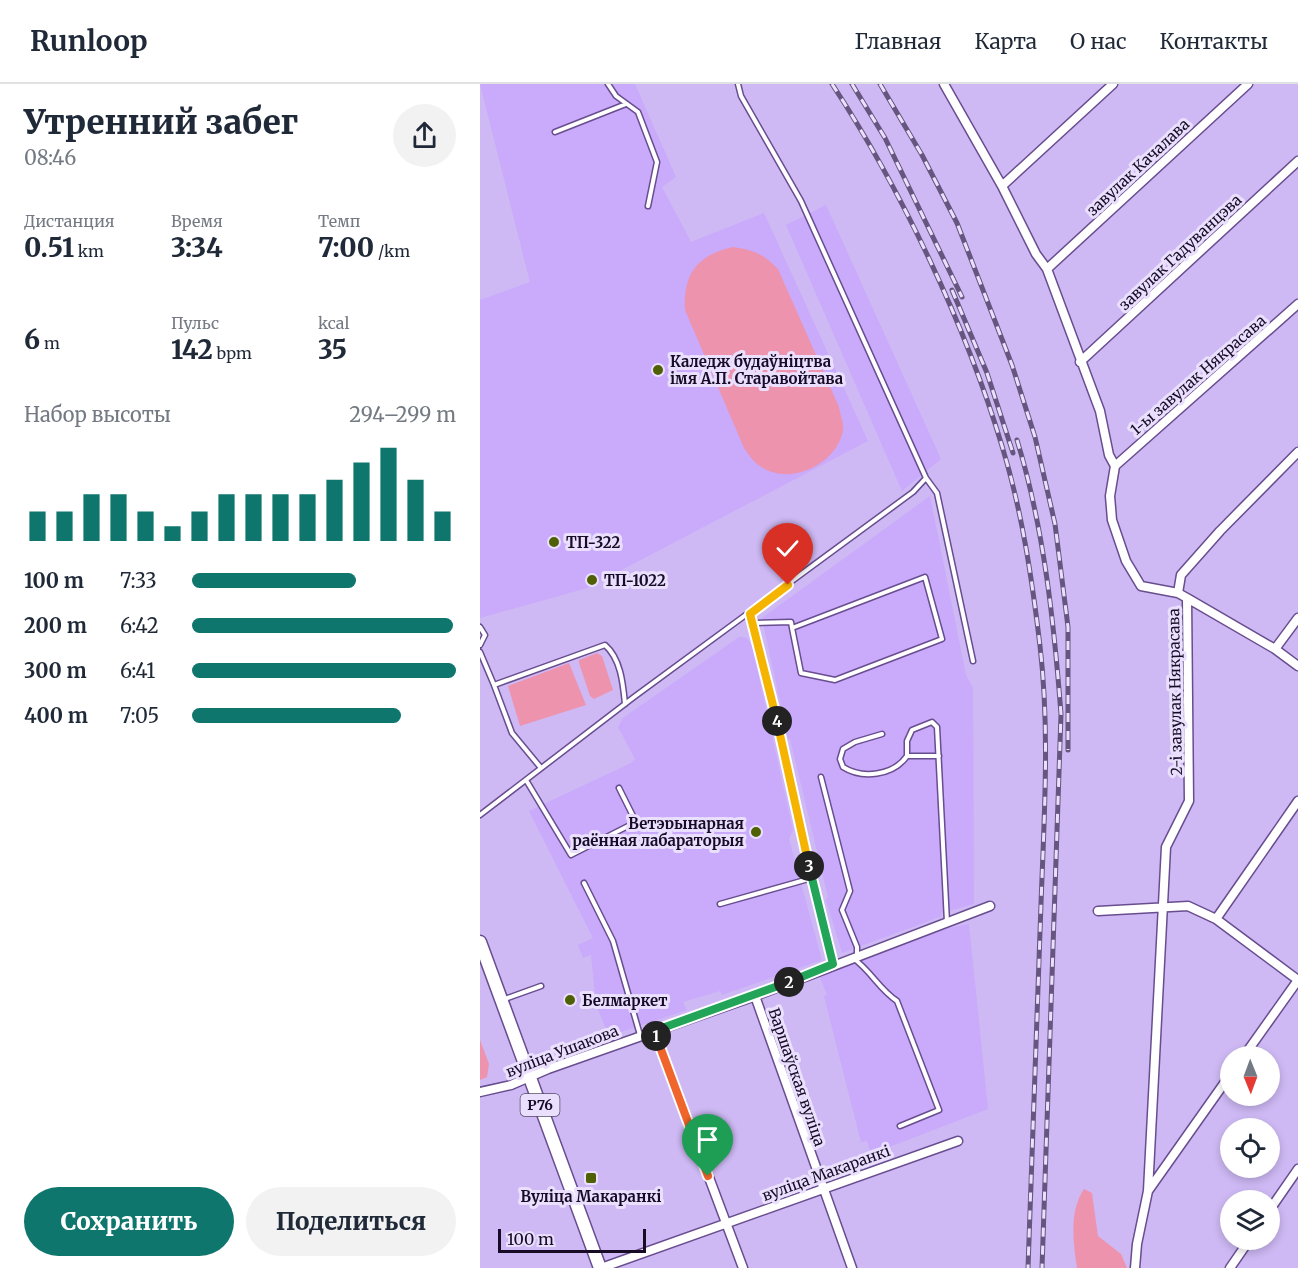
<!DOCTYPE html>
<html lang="ru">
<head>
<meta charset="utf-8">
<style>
	body { margin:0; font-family:Merriweather,serif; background:#f2f2f3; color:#1f2937; height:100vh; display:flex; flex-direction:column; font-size:22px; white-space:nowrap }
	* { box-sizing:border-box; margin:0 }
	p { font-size:20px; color:#747a83 }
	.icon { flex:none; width:33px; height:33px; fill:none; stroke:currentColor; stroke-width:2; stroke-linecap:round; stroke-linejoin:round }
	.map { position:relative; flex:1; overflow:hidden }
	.details { display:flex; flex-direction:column; background:#fff; width:480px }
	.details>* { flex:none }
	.needle { width:39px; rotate:179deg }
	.controls { position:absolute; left:740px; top:962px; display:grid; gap:12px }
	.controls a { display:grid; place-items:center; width:60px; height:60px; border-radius:50%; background:#fff; box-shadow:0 3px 9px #0003; font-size:30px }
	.scale { position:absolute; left:18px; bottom:15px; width:148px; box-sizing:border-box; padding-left:6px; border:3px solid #170b26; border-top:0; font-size:16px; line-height:21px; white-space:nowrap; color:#170b26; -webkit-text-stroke:4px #eae0fe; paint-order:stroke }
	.pin { position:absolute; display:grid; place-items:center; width:51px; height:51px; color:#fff; margin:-62px -26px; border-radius:50% 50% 50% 0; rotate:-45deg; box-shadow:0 0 6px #0007 }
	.pin .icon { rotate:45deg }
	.km { position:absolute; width:30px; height:30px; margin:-15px; border-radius:50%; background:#222; color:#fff; font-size:16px; line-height:30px; text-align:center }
	.round { display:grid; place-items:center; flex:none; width:63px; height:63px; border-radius:32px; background:#f2f2f3 }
	.headline { display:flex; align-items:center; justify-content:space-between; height:102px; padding:0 24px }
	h1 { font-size:33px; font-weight:800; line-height:45px }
	.metrics { display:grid; grid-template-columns:repeat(3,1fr); gap:9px; height:102px; padding:6px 24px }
	.metrics div { display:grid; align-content:center }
	.metrics b { font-size:26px; font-weight:800 }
	.metrics small { font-size:16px; font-weight:400 }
	.metrics p { font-size:16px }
	.chart { height:168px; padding:12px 24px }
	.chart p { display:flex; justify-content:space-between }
	.chart svg { width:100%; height:108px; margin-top:6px; stroke:#0f766e; stroke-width:6 }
	.primary-button { display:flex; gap:12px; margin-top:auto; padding:12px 24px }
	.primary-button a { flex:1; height:69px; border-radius:36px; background:#0f766e; color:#fff; font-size:24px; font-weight:800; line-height:69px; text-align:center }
	.primary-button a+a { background:#f2f2f3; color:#1f2937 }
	ul { padding:0 24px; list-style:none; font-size:20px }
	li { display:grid; grid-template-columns:96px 72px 1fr; align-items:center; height:45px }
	li i { height:15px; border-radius:8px; background:#0f766e }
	header { display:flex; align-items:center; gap:36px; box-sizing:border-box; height:84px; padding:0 30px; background:#fff; border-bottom:2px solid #e0e1e3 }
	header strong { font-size:28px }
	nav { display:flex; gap:33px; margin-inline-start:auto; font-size:21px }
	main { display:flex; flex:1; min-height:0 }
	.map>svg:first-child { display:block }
</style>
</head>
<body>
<header>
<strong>Runloop</strong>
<nav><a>Главная</a><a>Карта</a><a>О нас</a><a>Контакты</a></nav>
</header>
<main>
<section class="details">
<div class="headline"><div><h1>Утренний забег</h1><p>08:46</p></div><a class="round"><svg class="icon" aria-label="share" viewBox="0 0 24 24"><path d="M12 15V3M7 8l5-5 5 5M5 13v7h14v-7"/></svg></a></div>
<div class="metrics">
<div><p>Дистанция</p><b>0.51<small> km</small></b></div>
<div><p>Время</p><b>3:34</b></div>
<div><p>Темп</p><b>7:00<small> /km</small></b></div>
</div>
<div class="metrics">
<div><b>6<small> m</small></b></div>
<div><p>Пульс</p><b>142<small> bpm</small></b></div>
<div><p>kcal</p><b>35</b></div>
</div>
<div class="chart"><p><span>Набор высоты</span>294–299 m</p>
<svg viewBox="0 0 160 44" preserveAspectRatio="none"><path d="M5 44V32M15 44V32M25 44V25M35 44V25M45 44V32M55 44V38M65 44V32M75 44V25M85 44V25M95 44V25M105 44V25M115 44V19M125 44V12M135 44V6M145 44V19M155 44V32"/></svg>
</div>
<ul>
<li><b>100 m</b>7:33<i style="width:62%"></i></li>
<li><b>200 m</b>6:42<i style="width:99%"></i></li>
<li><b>300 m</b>6:41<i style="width:100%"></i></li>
<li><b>400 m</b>7:05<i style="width:79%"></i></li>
</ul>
<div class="primary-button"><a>Сохранить</a><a>Поделиться</a></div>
</section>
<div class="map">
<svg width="818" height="1184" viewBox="0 0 818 1184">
	<rect width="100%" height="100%" fill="#ceb9f4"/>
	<!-- built -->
	<path fill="#c9aafb" d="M0,0H155L196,93L182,103L211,158L284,129L388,357L107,504L0,534V216L50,198Z
		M346,121L461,375L422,407L306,141Z
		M450,412L486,591L493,604L494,820L461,829L462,832L362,869L346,816L348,813L310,655H308L282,534Z
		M259,553L267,554L272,562L313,746L309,755L342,876L242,911L240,907L203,918L207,926L129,952L116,921L111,871L103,874L98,861L113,854L49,727L151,679L155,675L138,643L143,634Z
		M489,840L508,1025L391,1070L387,1057L381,1058L344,912L347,911L339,891L397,871L454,847Z"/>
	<!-- green -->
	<path fill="#ee93ae" d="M253,163C273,166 284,170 298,185L359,323C360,330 364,339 363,346C357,382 305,405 276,379C271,375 268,369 264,364L205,226C203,189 218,171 253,163Z
		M117,569L122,572L133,606L114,615L110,612L99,579V576Z
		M89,579L106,621L40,642L28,602Z
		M0,956L9,980L7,993L0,996Z
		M604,1105L612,1109L618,1152L641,1170L647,1184H597C593,1158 589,1127 604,1105Z"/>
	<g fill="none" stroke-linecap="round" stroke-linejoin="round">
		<defs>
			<path id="lane" d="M128,0L136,12L158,28L177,78L168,122
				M258,0L261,12L321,117L446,394L457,409L493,577
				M75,48L146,20
				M270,530L353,880
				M272,539L311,538L312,544L321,589L355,596L462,555L445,493L312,544
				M0,543L5,551L0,561
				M0,568L14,601
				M402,650L375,658L363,665L360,675L363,683C382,695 413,692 427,672V657L432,646L452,638L457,643L467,838
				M427,672H459
				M61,684L32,649L14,601L125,561C141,575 143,600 145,620
				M341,693L370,807L362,826L377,863V871
				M46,696L91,771L156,738L139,704
				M0,731L154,613L433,408L446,394
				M104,799L133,857L160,951
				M240,820L332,794
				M373,874C391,887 399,905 417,917L459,1026L420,1042
				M22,916L61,902"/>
			<path id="street" d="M464,0L522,102
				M567,185L620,327L629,371L635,382L630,412L632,436L646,477L661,502L698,509
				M567,185L768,0
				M567,185L556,170L522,102L633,0
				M600,278L818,77
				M635,382L818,220
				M707,514L795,565L818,582
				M795,565L818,534
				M618,827L708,822L736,835L818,896
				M736,835L818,717
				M275,912L372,1184
				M174,947L263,1184
				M764,972L818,896
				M0,1008L31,1001L68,985L275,912L510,822
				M668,1107L750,991
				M789,1127L818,1085
				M121,1184L478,1057
				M655,1184L657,1160L668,1107L686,763L709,717L707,514L698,509L701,491L740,447L818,368
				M750,1184L770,1155"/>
			<path id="primary" d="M0,858L120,1184"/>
		</defs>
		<!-- lane casing -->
		<use href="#lane" stroke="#684d8f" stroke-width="7"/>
		<!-- street casing -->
		<use href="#street" stroke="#684d8f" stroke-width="11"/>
		<!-- primary casing -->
		<use href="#primary" stroke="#684d8f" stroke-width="15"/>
		<!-- lane -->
		<use href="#lane" stroke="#fff" stroke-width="4"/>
		<!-- street -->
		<use href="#street" stroke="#fff" stroke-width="8"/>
		<!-- primary -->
		<use href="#primary" stroke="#fff" stroke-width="12"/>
		<defs>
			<path id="rail" d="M352,0C421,105 486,242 522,362C542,427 552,495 560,562C570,647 564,735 561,820C557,942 552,1063 548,1184
				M372,0L405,54L482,213
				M400,0L442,71L477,139L532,281L555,353L575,440L588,543V666
				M472,206L507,289L533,369
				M537,356C564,444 574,539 581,630L562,1184"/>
		</defs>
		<!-- rail casing -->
		<use href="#rail" stroke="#66567f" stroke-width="5"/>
		<!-- rail -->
		<use href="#rail" stroke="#eae0fe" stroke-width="3" stroke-dasharray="9" stroke-linecap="butt"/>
	</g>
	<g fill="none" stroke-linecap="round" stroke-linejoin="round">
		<defs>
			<path id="split-1" d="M176,952L228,1092"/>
			<path id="split-2" d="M176,952L174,947L309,898"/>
			<path id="split-3" d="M309,898L353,880L329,782"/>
			<path id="split-4" d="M297,637L329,782"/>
			<path id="split-5" d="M297,637L270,530L308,501"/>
		</defs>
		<!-- split-1 casing -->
		<use href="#split-1" stroke="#fff" stroke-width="12"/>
		<!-- split-2 casing -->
		<use href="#split-2" stroke="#fff" stroke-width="12"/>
		<!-- split-3 casing -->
		<use href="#split-3" stroke="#fff" stroke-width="12"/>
		<!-- split-4 casing -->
		<use href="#split-4" stroke="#fff" stroke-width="12"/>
		<!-- split-5 casing -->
		<use href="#split-5" stroke="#fff" stroke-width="12"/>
		<!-- split-1 -->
		<use href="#split-1" stroke="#f0652b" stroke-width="8"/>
		<!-- split-2 -->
		<use href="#split-2" stroke="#22a559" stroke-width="8"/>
		<!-- split-3 -->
		<use href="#split-3" stroke="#22a559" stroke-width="8"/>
		<!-- split-4 -->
		<use href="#split-4" stroke="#f5b400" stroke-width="8"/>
		<!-- split-5 -->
		<use href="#split-5" stroke="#f5b400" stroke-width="8"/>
	</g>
	<!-- markers -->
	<g fill="#4f6004" stroke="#eae0fe" stroke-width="2">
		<circle cx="178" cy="286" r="6"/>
		<circle cx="74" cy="458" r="6"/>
		<circle cx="112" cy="496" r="6"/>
		<circle cx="276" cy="748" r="6"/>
		<circle cx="90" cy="916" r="6"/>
		<rect x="105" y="1088" width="12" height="12" rx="3"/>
	</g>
	<g text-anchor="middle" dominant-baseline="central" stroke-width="6" stroke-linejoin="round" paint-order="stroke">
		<!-- shield labels -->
		<rect fill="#eae0fe" stroke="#564b67" stroke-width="1.5" x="40.5" y="1010" width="39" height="22" rx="4.5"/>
		<g font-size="14" font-weight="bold" fill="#170b26">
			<text x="60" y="1021">Р76</text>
		</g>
		<!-- street labels -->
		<g font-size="15" fill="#170b26" stroke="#eae0fe">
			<text transform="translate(658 83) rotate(-43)">завулак Качалава</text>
			<text transform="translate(700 168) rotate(-43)">завулак Гадуванцэва</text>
			<text transform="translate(718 291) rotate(-41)">1-ы завулак Някрасава</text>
			<text transform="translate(695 608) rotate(-91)">2-і завулак Някрасава</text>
			<text transform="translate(82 967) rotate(-21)">вуліца Ушакова</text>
			<text transform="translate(317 993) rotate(71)">Варшаўская вуліца</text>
			<text transform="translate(346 1089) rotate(-20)">вуліца Макаранкі</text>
		</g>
		<!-- poi labels -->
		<g font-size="15" font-weight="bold" fill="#170b26" stroke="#eae0fe" text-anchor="start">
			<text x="190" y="277">Каледж будаўніцтва<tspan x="190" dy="17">імя А.П. Старавойтава</tspan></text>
			<text x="86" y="458">ТП-322</text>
			<text x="124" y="496">ТП-1022</text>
			<text x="264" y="739" text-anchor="end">Ветэрынарная<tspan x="264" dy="17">раённая лабараторыя</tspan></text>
			<text x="102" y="916">Белмаркет</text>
			<text x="111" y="1112" text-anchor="middle">Вуліца Макаранкі</text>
		</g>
	</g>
</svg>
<div class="controls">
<a><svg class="needle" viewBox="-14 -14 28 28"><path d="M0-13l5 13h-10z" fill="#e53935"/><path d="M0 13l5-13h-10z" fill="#747a83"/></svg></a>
<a><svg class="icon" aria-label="locate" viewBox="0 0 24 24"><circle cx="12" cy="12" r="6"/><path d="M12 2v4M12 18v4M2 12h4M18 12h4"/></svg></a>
<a><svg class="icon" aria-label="layers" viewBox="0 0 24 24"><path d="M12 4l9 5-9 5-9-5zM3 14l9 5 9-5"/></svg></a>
</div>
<div class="scale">100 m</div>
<div class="pin" style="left:228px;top:1092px;background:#1e9e55"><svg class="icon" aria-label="arrive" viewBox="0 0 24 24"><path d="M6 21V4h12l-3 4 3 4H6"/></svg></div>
<div class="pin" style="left:308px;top:501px;background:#d93025"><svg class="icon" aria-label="check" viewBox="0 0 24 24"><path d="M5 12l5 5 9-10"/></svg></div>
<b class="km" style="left:176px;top:952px">1</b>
<b class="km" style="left:309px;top:898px">2</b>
<b class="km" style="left:329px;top:782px">3</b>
<b class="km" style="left:297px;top:637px">4</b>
</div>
</main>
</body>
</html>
